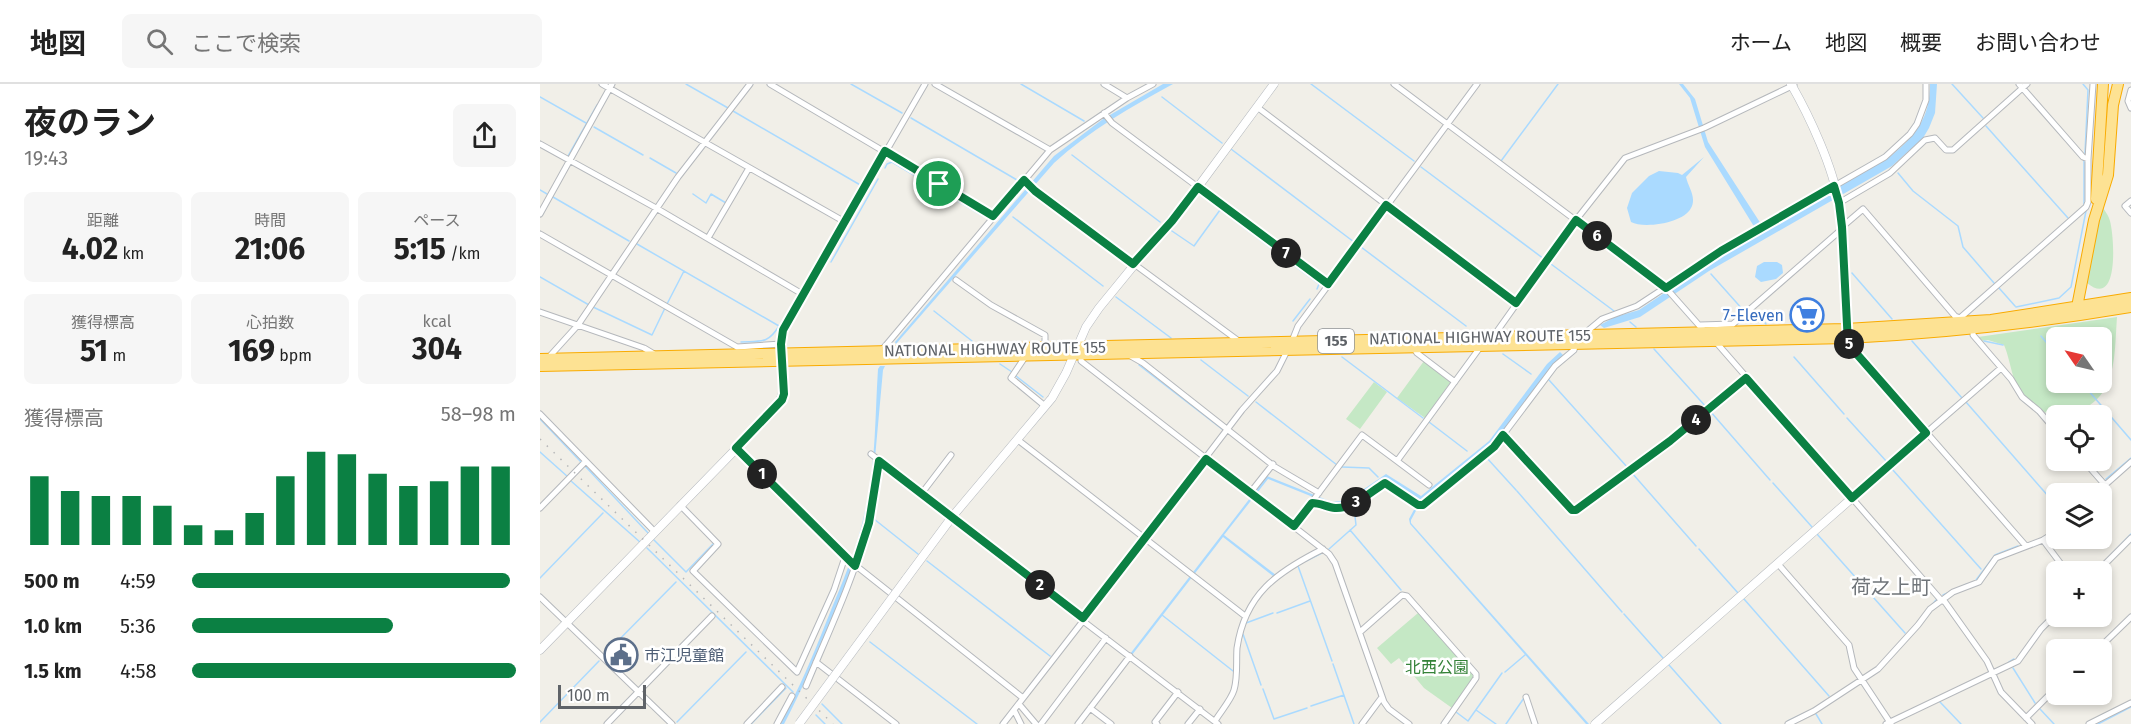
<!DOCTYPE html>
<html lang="ja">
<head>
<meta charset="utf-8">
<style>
	body { margin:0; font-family:"Fira Sans","Noto Sans JP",sans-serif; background:#f6f6f6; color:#222; height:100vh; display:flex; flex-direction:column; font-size:22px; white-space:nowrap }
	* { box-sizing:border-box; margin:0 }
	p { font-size:20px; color:#767676 }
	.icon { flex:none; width:33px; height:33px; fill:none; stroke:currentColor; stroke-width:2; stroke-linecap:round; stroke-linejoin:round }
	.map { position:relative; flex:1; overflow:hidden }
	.side { display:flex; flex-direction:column; background:#fff; width:540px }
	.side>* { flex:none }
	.needle { width:39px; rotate:304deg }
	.tools { position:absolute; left:1506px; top:243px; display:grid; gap:12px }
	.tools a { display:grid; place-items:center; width:66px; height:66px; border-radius:9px; background:#fff; box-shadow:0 3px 9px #0003; font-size:30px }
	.scale { position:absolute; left:18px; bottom:15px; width:88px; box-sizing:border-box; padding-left:6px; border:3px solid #5f6368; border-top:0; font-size:16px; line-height:21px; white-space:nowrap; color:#5f6368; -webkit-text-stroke:4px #fff; paint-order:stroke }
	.pin { position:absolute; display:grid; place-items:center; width:51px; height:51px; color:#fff; margin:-26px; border:3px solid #fff; border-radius:50%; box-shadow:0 2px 6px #0007 }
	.km { position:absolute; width:30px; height:30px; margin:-15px; border-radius:50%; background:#222; color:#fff; font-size:16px; line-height:30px; text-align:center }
	.round { display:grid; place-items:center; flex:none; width:63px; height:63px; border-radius:9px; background:#f6f6f6 }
	.overview { display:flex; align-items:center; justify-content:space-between; height:102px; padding:0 24px }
	h1 { font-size:33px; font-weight:700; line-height:45px }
	.figures { display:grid; grid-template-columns:repeat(3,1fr); gap:9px; height:102px; padding:6px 24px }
	.figures div { display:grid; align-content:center; border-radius:9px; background:#f6f6f6; text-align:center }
	.figures b { font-size:30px; font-weight:700 }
	.figures small { font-size:16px; font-weight:400 }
	.figures p { font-size:16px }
	.chart { height:168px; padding:12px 24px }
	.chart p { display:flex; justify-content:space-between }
	.chart svg { width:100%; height:108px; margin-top:6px; stroke:#0b8043; stroke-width:6 }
	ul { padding:0 24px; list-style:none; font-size:20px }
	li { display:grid; grid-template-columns:96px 72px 1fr; align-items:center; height:45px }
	li i { height:15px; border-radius:8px; background:#0b8043 }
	header { display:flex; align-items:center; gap:36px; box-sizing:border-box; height:84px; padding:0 30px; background:#fff; border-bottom:2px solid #e0e0e0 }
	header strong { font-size:28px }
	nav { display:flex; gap:33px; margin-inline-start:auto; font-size:21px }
	.search { width:420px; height:54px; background:#f6f6f6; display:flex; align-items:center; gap:15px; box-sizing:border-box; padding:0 21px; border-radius:9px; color:#767676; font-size:22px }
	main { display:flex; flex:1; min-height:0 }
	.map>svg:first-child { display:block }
</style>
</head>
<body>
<header>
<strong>地図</strong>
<div class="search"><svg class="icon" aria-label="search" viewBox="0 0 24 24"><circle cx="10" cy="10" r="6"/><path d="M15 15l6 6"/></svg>ここで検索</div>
<nav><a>ホーム</a><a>地図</a><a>概要</a><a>お問い合わせ</a></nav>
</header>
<main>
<section class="side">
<div class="overview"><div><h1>夜のラン</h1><p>19:43</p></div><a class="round"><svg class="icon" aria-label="share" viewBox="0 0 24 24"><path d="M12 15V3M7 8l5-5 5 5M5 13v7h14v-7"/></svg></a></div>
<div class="figures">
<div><p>距離</p><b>4.02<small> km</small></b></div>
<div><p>時間</p><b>21:06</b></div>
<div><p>ペース</p><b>5:15<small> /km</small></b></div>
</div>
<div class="figures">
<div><p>獲得標高</p><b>51<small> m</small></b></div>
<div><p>心拍数</p><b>169<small> bpm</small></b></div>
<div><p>kcal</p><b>304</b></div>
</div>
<div class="chart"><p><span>獲得標高</span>58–98 m</p>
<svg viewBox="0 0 160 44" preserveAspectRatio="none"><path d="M5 44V16M15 44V22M25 44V24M35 44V24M45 44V28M55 44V36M65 44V38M75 44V31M85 44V16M95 44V6M105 44V7M115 44V15M125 44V20M135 44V18M145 44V12M155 44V12"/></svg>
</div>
<ul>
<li><b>500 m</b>4:59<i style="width:98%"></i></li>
<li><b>1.0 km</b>5:36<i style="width:62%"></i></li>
<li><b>1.5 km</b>4:58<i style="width:100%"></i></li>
</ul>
</section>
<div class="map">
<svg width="1591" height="640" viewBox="0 0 1591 640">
	<rect width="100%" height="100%" fill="#f1efe8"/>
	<!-- green -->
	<path fill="#c5e8c5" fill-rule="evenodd" d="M1563,124C1566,128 1569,133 1570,137C1574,151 1580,226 1547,199L1546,195L1558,137Z
		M1577,233C1574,274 1578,319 1528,330C1512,333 1496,327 1486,315C1471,299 1472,280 1464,261L1448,256L1440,257L1438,253ZM1516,254H1562V298H1516Z
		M884,277L910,297V299L885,334L857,314Z
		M834,298L847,308L820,345L806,335Z
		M878,529L933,590L934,594L912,624L884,604L859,574L851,580L837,564Z"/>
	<!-- water -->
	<path fill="#aadaff" d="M623,0H633C592,22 549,47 514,79L356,260L355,258L514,72L563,35Z
		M1139,0H1143L1155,15L1168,58L1221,140L1226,144L1351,72C1376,51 1390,34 1390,0H1397L1395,29L1389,44L1383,54L1352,82L1169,187L1100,233L1064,244L1060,241L1075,233L1099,226L1172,177L1218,149L1165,63L1150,14Z
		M1164,73L1146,93C1148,103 1157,113 1151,124C1144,139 1104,145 1091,138L1087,124L1092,109L1109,92L1119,87L1138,89L1142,91Z
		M1224,178H1237L1242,181L1243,189L1236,195L1221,198L1215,193L1217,182Z
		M1020,268L1024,272L954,362L882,420L847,396L811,419L793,421L728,395L684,451L736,491L733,492L683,453L592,571L590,570L727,392L792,418L808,416L846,390L881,412L949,357L1007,280Z
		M340,282H345L343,286L331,418C321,463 304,506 286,548C273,579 260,610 244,640H239C259,607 273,571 287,536C302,499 319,461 326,422C336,378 335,330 338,285Z
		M876,422L878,423L871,436V439L1049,640H1046L870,440L869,435Z"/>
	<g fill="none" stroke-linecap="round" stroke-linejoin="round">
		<!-- stream -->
		<path stroke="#aadaff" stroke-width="1.5" d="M146,0L188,24
			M311,0L362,29
			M481,0L544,37
			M771,0L874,77
			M1412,0L1443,34
			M1543,0L1548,6L1545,69
			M0,13L46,39
			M622,13L682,59
			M193,27L322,102
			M371,34L477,96
			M1446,42L1528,134
			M54,43L103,71
			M691,65L814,158
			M532,71L620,138
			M28,72L57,21
			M110,74L136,89
			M961,77L1018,0
			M881,83L1004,175
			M345,84L347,80L352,78L443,132
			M1358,89L1373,107L1418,142L1423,163L1454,199
			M0,106L7,110
			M153,110L166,119L171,110L186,119
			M13,113L89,157
			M1544,121V77
			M473,133L563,202
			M691,134L779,200L777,205
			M629,145L654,162L680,126L686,130
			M97,160L239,242C228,260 221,257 201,258
			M821,163L926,242
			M291,178L338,95
			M1011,180L1074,227
			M1312,189L1352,235
			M1171,190L1204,227
			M0,193L49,221
			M1459,204L1475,222
			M576,213L631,254
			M127,220L144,187
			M53,223L112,251L125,224
			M1476,223L1519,214L1531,203L1546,127
			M1214,226L1226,240
			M394,227L432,257
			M753,237L770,215
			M1090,238L1096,243
			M1501,252L1516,270
			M1372,257L1422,314
			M1444,257L1463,261
			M1114,265L1167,324
			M963,270L991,290
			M802,273L883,334
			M1254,273L1304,330
			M661,276L708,312
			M460,280L472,288
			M599,281L682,345
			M476,292L503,313
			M1009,296L1088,384
			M1541,298L1591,356
			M716,318L797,381
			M1426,318L1516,421
			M1170,327L1230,396
			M1307,334L1347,378
			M0,335L41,378
			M889,338L927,367
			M0,368L28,393
			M946,373L976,406
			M45,382L109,450
			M802,383L829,384L838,393
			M1352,385L1441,485
			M1092,389L1156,462
			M1566,395L1591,374
			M31,397L101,459
			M1233,399L1272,443
			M977,407L1082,528
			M1552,410L1559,403
			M334,435L378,470
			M810,446L861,506
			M1277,450L1365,549
			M114,456L146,488L174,459
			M107,464L253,608
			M789,465L816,441L814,424
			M1159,465L1198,509
			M387,477L510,572
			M766,477L782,469
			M758,482L792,577
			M1554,488L1591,450
			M0,494L63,429
			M1436,496L1455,471L1478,462
			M1403,511L1427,500
			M1204,515L1289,612
			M1391,522L1396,516
			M737,529L770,517
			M1084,530L1123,574
			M622,531L693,587
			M1510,532L1516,526
			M706,539L733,529
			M703,550L721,601
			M330,558L437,640
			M65,570L136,498
			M1469,578L1474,575
			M793,580L814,640
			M1129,581L1181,640
			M1473,584L1495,619
			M965,588L985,571
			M723,605L734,635L767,624
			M1400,618L1421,640
			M282,620L302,640
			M771,622L804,611
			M1500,625L1514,640
			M936,626L956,640
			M916,628L928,637L962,589
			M1276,630L1282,640
			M276,631L285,640
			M1248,637L1269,627
			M0,638L59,577
			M137,638L206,568
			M211,640L246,604
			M966,640L984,614
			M1558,640L1591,623"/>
		<defs>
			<path id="street" d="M62,0L305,138
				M230,0L453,132
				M395,0L510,66
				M564,0L587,14
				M854,0L1126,204L1165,248
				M1479,0L1543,73L1548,75
				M1591,6L1588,17L1591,24
				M717,23L976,219
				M564,29L572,39L788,200
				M0,60L116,124L264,211
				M484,96L495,107L700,258
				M1591,117L1585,122L1591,129
				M1299,119L1350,89L1385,56L1395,54L1406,66H1413L1487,0
				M0,130L72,0
				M1302,143L1323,125L1415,232L1420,234
				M0,150L197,263L241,260
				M168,154L209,84
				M416,196L451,221L505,251V263
				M0,228L104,264L114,270
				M1420,237V234L1546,123L1548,118V75L1553,0
				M1160,241L1193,240L1302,145
				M1433,246V251L1471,295L1482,313L1499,327L1516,347
				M1044,250L1062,235L1097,222L1181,167L1345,73L1370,50L1377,40L1386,16V0
				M953,253L1036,136L1085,74L1164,44L1254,1
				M1308,255V259L1486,462
				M752,257L758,242L937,0
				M1175,257L1401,516L1405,518L1447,577L1461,608L1492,640
				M873,263L877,269L915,298
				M341,267L510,66L587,14L613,0
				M241,269L243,246L385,0
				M541,271V277L789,470L795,479L844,618L849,625L869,640
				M589,271L603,279L735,383L779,409
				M9,273L38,241L138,93L210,0
				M485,273L471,294L505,322
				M0,330L115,448
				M1386,349L1461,284
				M963,351L1032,426H1036L1130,357L1206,294
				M478,356L705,532
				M196,364L305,473L483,614
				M331,370L543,534
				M1543,376L1565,401
				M857,377L889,401
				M382,409L411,371
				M710,409L733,380
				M1555,410L1591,378
				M772,419C780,419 787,424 795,424C814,425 830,408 845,399L878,421H883L954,363L1015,282L1034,266L1036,259
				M140,421L178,460L153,487L257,588L294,506L305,473
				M0,424L45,378
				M754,442L822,351L857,377L941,262
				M1503,456L1527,488
				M1238,480L1309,561L1314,584L1351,640
				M1557,488L1591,454
				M0,513L132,640
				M543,537L678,640
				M820,548L862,511L867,512L936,590V594L904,640
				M1557,566L1591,533
				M276,578L356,640
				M266,602C288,549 313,497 328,441C334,420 336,398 339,377
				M986,613L995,640
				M479,620L496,640
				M550,624L571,640
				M474,626L481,640
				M1486,634L1516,604
				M675,637C681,627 691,616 694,606C698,593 696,577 697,564C705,510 737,488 783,465
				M67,640L172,532
				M207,640L242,603
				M237,640L252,612
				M463,640L543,537V534L702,326L737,287L748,265
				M501,640L566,554
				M538,640L590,572
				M617,640L615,638L638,608
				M648,640L660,625
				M822,640L842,613
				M1248,640L1274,627L1338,585L1378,541L1390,525L1413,508L1439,498L1456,474L1503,456L1516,448
				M1346,640L1478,577L1501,545L1516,530
				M1549,640L1591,619"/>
			<path id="secondary" d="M1251,0C1270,33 1293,83 1299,120C1306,161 1305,204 1306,245
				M366,495L412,433L512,314L526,289L546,243L559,224L658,103L734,0
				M0,566L234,326C248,308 243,295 242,274
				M1055,640L1386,349"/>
			<path id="highway" d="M1556,115L1563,0
				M1538,229L1537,223L1554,136L1568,91L1573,21L1578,0
				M0,275L1306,245L1451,236L1591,214
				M0,282L1308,254C1403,249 1497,239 1591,223"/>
		</defs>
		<!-- street casing -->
		<use href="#street" stroke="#b5b8bc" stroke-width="7"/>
		<!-- secondary casing -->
		<use href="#secondary" stroke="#b6babf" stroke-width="9"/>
		<!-- highway casing -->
		<use href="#highway" stroke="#f9ab00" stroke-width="12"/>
		<!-- street -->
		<use href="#street" stroke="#fff" stroke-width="5"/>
		<!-- secondary -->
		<use href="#secondary" stroke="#fff" stroke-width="8"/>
		<!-- highway -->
		<use href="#highway" stroke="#fde293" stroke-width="10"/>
		<!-- rail -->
		<path stroke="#b6b7b8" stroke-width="1.5" stroke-dasharray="1.5 8" stroke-linecap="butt" d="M0,355L293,640"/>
		<defs>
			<path id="secondary-bridge" d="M259,640L366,495"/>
		</defs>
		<!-- secondary-bridge casing -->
		<use href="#secondary-bridge" stroke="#b6babf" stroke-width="9" stroke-linecap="butt"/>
		<!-- secondary-bridge -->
		<use href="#secondary-bridge" stroke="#fff" stroke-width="8"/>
	</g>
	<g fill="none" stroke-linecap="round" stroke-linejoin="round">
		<defs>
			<path id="route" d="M345,67L453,132L484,96L495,107L593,180L632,137L658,103L788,200L846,121L976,219L1036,136L1126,204L1181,167L1294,102L1299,119L1302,143L1308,260L1386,349L1312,414L1206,294L1130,357L1036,426H1032L963,351L954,363L883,421H878L845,399C830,408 814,425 795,424C787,423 780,419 772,419L754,442L666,375L543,534L339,377L329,439L315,482L196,364L242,316L244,310L241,260L243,246Z"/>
		</defs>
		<!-- route casing -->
		<use href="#route" stroke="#fff" stroke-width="12"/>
		<!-- route -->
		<use href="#route" stroke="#0b8043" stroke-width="8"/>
	</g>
	<!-- icons -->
	<defs>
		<symbol id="supermarket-ring" viewBox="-11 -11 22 22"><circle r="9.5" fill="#fff" stroke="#3f7fe0" stroke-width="1.5"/><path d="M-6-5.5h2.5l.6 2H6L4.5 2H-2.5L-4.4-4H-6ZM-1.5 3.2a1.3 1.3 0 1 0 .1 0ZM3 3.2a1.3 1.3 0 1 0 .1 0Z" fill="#3f7fe0"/></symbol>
		<symbol id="civic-ring" viewBox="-11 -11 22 22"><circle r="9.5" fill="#fff" stroke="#5c6f8a" stroke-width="1.5"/><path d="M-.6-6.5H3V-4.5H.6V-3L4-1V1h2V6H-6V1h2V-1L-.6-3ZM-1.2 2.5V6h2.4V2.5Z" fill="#5c6f8a"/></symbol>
	</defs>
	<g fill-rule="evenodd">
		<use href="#supermarket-ring" x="1248" y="212" width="38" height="38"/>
		<use href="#civic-ring" x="62" y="552" width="38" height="38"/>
	</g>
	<g text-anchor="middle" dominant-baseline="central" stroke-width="5" stroke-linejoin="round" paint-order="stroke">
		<!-- shield labels -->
		<rect fill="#fff" stroke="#8f9295" stroke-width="1.5" x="778" y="245" width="36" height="24" rx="4.5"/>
		<g font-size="15" font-weight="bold" fill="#5f6368">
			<text x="796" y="257">155</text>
		</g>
		<!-- shop labels -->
		<g font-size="16" fill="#366cbe" stroke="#fff" text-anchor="end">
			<text x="1244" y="231">7-Eleven</text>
		</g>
		<!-- street labels -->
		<g font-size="16" fill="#5f6368" stroke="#fff">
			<text transform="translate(940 253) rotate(-1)">NATIONAL HIGHWAY ROUTE 155</text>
			<text transform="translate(455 265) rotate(-1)">NATIONAL HIGHWAY ROUTE 155</text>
		</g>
		<!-- service labels -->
		<g font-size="16" fill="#4e5e75" stroke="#fff" text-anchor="start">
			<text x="104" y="571">市江児童館</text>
		</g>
		<!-- park labels -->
		<g font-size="16" fill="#348238" stroke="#fff">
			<text x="897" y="583">北西公園</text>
		</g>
		<!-- quarter labels -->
		<g font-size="20" fill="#70757a" stroke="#fff">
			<text x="1351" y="503">荷之上町</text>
		</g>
	</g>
</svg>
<div class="tools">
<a><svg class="needle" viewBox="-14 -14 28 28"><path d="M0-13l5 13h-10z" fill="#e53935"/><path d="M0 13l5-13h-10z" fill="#767676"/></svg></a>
<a><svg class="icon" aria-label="locate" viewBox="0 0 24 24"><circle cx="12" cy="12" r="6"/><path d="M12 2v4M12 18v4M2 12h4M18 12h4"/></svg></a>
<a><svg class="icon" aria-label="layers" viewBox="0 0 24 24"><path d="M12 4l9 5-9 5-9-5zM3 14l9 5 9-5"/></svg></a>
<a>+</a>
<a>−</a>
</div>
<div class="scale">100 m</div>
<div class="pin" style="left:399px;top:100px;background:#1e9e55"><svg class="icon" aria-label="arrive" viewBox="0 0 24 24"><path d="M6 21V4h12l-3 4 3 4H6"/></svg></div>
<b class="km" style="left:222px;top:390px">1</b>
<b class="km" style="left:500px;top:501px">2</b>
<b class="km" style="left:816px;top:418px">3</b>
<b class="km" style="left:1156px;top:336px">4</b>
<b class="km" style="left:1309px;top:260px">5</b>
<b class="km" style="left:1057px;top:152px">6</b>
<b class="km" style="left:746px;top:169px">7</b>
</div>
</main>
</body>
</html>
